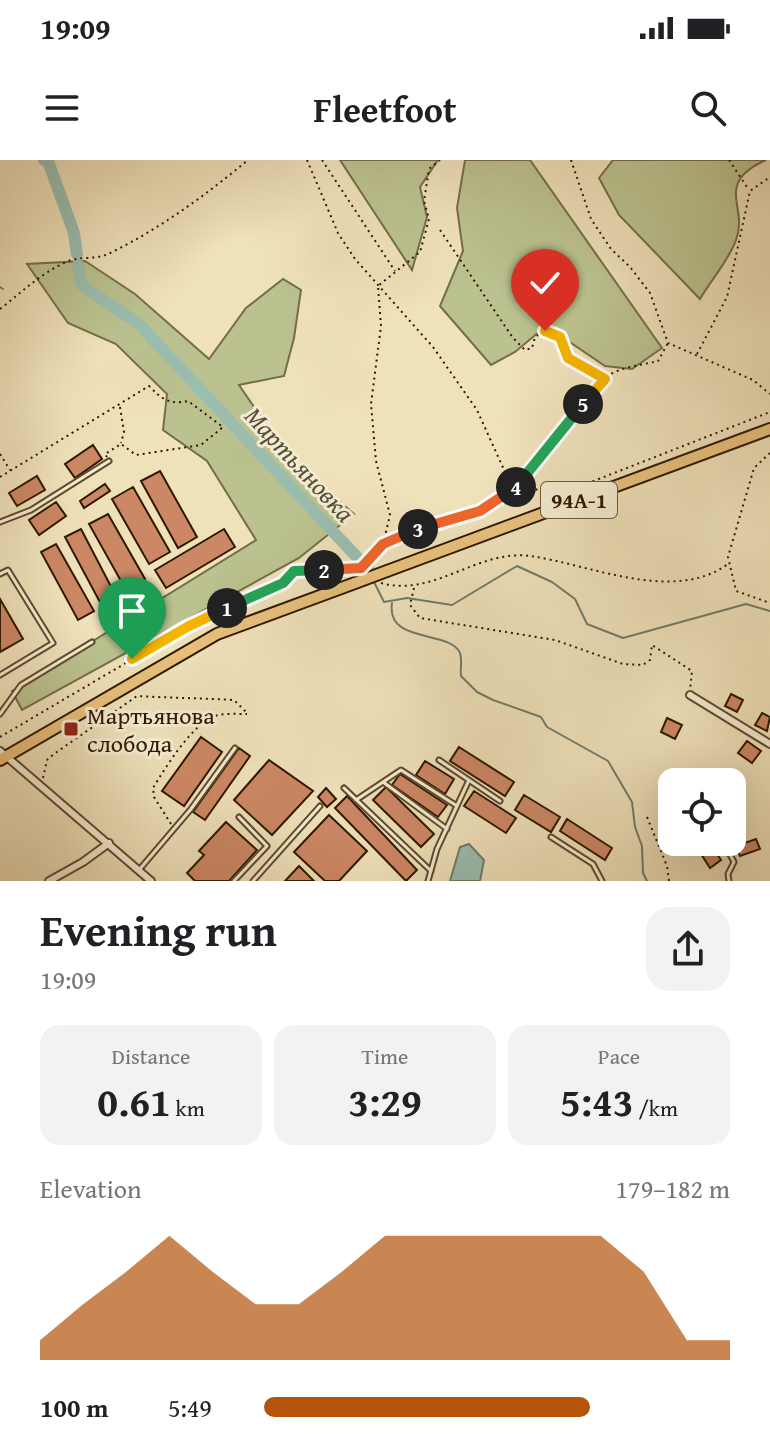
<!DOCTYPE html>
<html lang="en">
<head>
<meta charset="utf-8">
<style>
	body { margin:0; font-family:"Gentium Book Plus",serif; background:#f2f2f2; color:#202124; height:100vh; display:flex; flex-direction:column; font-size:30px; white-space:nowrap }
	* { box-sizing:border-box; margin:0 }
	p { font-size:26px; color:#757577 }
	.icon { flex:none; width:44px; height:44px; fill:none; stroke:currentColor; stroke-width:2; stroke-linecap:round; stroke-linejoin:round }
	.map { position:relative; height:721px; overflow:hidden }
	.drawer { display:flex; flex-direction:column; background:#fff; flex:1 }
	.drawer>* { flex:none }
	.buttons { position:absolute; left:658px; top:608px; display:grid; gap:16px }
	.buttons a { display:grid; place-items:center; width:88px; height:88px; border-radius:16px; background:#fff; box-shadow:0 8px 32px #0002; font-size:40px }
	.pin { position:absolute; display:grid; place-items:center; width:68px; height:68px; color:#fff; margin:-82px -34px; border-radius:50% 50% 50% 0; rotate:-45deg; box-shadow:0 0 8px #0007 }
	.pin .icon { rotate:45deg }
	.km { position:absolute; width:40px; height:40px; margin:-20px; border-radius:50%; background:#222; color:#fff; font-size:22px; line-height:40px; text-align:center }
	.round { display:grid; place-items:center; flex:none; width:84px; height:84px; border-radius:24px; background:#f2f2f2 }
	.overview { display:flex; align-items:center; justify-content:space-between; height:136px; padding:0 40px }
	h1 { font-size:44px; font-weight:800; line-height:60px }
	.stats { display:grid; grid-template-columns:repeat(3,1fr); gap:12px; height:136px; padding:8px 40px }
	.stats div { display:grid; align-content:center; border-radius:20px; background:#f2f2f2; text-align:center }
	.stats b { font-size:40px; font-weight:800 }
	.stats small { font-size:22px; font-weight:400 }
	.stats p { font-size:22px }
	.chart { height:224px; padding:16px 40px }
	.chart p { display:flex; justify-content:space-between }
	.chart svg { width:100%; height:144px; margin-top:8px; fill:#b45309; opacity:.7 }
	ul { padding:0 40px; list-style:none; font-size:26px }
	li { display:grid; grid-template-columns:128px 96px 1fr; align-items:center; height:60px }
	li i { height:20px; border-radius:10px; background:#b45309 }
	.status { display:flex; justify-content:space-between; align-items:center; height:56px; padding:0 40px; background:#fff; direction:ltr }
	.status svg { height:22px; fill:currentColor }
	header { display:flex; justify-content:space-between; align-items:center; height:104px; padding:0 40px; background:#fff; font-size:36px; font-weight:800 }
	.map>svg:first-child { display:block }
</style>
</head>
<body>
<div class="status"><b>19:09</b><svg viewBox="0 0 49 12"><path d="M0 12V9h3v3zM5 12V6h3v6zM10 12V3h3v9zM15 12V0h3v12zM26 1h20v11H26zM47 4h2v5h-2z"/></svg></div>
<header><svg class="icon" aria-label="menu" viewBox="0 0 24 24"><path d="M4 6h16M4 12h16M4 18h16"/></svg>Fleetfoot<svg class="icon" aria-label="search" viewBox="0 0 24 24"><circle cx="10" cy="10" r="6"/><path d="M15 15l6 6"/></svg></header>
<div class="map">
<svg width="770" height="721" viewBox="0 0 770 721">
	<rect width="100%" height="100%" fill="#efe1ba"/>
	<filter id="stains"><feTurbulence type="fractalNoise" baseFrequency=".0025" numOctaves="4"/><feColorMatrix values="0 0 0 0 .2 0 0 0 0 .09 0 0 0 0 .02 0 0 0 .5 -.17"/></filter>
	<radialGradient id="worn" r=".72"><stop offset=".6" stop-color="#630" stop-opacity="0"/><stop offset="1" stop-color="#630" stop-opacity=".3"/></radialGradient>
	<!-- green -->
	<path fill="#bbc28f" stroke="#746d48" stroke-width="2" d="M340,0H438L420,27L427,57L412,110Z
		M465,0H530L662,188L632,209L605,206L546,166L515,192L491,205L440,146L463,91L457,48Z
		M613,0H766C713,24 749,46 736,80C729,100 711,120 700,139L619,55L599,18Z
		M85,101L135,134L209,199L246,148L283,119L301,130L294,178L284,216L239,225L289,298L354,354L299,398L22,550L12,531L256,380L207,301L163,270L167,234L116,184L68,163L27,104Z"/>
	<!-- water -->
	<path fill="#9abeb0" stroke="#6f7c6a" stroke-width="2" d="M469,684L484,700L480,721H450L460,687Z"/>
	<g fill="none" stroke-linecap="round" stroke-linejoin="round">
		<!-- stream -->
		<path stroke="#6f7c6a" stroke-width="2" d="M0,127L3,129
			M374,422L384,442L407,438L452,445L517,406L552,422L575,439L587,464L623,478L746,444L770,451
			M392,443C386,483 445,470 459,491C463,497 460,508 461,516L477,532L493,540L541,557L547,567L608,601L632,642L635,667L642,686L643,713L647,721"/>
		<!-- river -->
		<path stroke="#9abeb0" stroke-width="12" d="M44,0L48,1L74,73L77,94
			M78,105L82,126L138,163L369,410"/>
	</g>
	<!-- building -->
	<path fill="#cc8764" stroke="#2e1800" stroke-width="2" d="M93,285L102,299L75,318L65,304Z
		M160,311L197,377L178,388L141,321Z
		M37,316L45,330L17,346L9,333Z
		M105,324L110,331L84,348L80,341Z
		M133,327L170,392L149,404L112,339Z
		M56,342L66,356L39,375L29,360Z
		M108,354L145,419L126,430L89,364Z
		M81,369L117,438L102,446L65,377Z
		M224,369L235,387L166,428L155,410Z
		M56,384L94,451L78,460L41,392Z
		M0,439L23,479L0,492Z
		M731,534L743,540L737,552L725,546Z
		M762,553L770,557L767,571L755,565Z
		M667,558L682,565L675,579L661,572Z
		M201,577L222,592L184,646L162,631Z
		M747,581L761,591L752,603L738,593Z
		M459,587L514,622L505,636L450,601Z
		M239,588L250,596L205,660L193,652Z
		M269,600L313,631L272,675L234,640Z
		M425,601L454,619L445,634L416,615Z
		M400,614L447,645L438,657L392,625Z
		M386,627L434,674L421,687L373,640Z
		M326,628L336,639L327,647L318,637Z
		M474,631L516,658L506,673L464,646Z
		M524,635L560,657L551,672L515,650Z
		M347,636L417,710L406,721L335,648Z
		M329,655L367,691L339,721H325L294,692Z
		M567,659L612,688L605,700L560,671Z
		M226,662L257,690L229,721H195L187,713L204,695L199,691Z
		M756,679L760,689L740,696L736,686Z
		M712,686L721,700L710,708L701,694Z
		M299,706L314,721H285Z"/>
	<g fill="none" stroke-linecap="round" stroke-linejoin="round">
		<defs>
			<path id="service" d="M0,362L31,350L109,301
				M0,414L8,410L53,483L0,515
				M0,554L21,525L92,482
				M439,600L500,641
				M383,622L447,669
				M344,628L431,711
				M356,640L401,610L457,646
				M551,677L593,704L602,721
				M727,689L734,702L728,714L729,721
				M139,710L191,649L235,588
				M234,721L267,686L239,657
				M253,721L320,646
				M428,721L437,689L469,620"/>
			<path id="minor" d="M690,535L770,584
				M0,591L151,721
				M49,721L83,702L109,683"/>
			<path id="primary" d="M387,411L770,269
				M0,600L217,474L355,423"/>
		</defs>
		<!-- service casing -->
		<use href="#service" stroke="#5e4a2e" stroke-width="7"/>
		<!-- minor casing -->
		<use href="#minor" stroke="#5e4a2e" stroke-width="10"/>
		<!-- primary casing -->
		<use href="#primary" stroke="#2e1800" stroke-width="14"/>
		<!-- path -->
		<path stroke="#2e1800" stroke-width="2" stroke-dasharray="2 4" stroke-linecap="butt" d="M307,0L338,73L355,99L433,187L477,250L505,312L543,333H563L770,252
			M322,0L395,111
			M571,0L591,59L611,89L630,107L650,133L668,183L753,220L770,234
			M729,0L749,30
			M440,70L513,178L525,190L532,188L535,177L545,171L560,177L568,198L604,218
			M0,149C22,132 40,114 66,102C79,96 95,100 108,94C158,70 206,35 248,0
			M697,194L727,137L750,31L770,17
			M120,247L124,272L121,283
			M770,293L754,308L728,397L736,431L770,443
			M0,294L10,310
			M0,317L149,226C162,239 169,245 188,241L223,267L201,285L136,295L121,284L105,294L107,297
			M384,384C421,364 469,362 503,338C547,308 565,250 606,217C620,207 642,205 658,201L668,183
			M381,423C433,438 478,389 530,396C589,404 673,444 728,404
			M414,428L410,445L420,458L555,480L623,504L643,505L650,500L652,485L692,511L690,530
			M0,577L187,467L283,423L294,411L361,408L383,384L390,355L376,301L371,244L381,166L378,126L420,92L429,59L424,41L429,9L440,0
			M43,618L47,600L54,594L137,536C170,538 201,538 234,540L248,554
			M647,657L667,706L669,721
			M171,664L154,637L153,628C165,608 193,563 215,556C224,553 236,554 247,554"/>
		<!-- service -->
		<use href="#service" stroke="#f5ecd2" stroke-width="3"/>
		<!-- minor -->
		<use href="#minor" stroke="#f5ecd2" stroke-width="6"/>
		<!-- primary -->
		<use href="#primary" stroke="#e8c07d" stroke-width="10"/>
		<defs>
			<path id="primary-bridge" d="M355,423L387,411"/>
		</defs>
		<!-- primary-bridge casing -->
		<use href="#primary-bridge" stroke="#2e1800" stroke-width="14" stroke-linecap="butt"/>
		<!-- primary-bridge -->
		<use href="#primary-bridge" stroke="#e8c07d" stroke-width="10"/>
	</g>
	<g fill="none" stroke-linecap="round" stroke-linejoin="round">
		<defs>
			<path id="split-1" d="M132,499L187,467L227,448"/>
			<path id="split-2" d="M227,448L283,423L294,411L324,410"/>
			<path id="split-3" d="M324,410L361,408L383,384L418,369"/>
			<path id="split-4" d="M418,369L480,351L516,327"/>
			<path id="split-5" d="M516,327L583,244"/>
			<path id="split-6" d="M545,171L560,177L568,198L605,219L583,244"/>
		</defs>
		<!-- split-1 casing -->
		<use href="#split-1" stroke="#fff" stroke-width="16"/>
		<!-- split-2 casing -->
		<use href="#split-2" stroke="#fff" stroke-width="16"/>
		<!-- split-3 casing -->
		<use href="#split-3" stroke="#fff" stroke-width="16"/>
		<!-- split-4 casing -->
		<use href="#split-4" stroke="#fff" stroke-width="16"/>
		<!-- split-5 casing -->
		<use href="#split-5" stroke="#fff" stroke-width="16"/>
		<!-- split-6 casing -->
		<use href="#split-6" stroke="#fff" stroke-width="16"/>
		<!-- split-1 -->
		<use href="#split-1" stroke="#f5b400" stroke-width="10"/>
		<!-- split-2 -->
		<use href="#split-2" stroke="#22a559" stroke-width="10"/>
		<!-- split-3 -->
		<use href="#split-3" stroke="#f0652b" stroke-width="10"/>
		<!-- split-4 -->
		<use href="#split-4" stroke="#f0652b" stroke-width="10"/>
		<!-- split-5 -->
		<use href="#split-5" stroke="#22a559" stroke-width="10"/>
		<!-- split-6 -->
		<use href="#split-6" stroke="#f5b400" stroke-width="10"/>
	</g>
	<!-- markers -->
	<rect fill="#8f2418" stroke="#f5ecd2" stroke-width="3" x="63" y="561" width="16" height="16" rx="4"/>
	<g text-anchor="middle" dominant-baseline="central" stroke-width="6" stroke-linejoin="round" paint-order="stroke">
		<!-- shield labels -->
		<rect fill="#f5ecd2" stroke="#6a583f" stroke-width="2" x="541" y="322" width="76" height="36" rx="6"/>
		<g font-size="22" font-weight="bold" fill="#2e1800">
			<text x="579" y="340">94А-1</text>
		</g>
		<!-- poi labels -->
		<g font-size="24" fill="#2e1800" stroke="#f5ecd2" text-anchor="start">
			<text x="87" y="555">Мартьянова<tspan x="87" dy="28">слобода</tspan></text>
		</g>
		<!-- water labels -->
		<g font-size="26" font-style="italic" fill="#54523e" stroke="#f5ecd2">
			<text transform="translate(300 304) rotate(47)">Мартьяновка</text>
		</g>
	</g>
	<rect width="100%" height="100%" filter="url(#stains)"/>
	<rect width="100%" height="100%" fill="url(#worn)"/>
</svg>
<div class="buttons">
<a><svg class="icon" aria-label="locate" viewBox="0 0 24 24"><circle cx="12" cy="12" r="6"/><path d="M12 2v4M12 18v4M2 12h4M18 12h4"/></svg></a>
</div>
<div class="pin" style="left:132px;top:499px;background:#1e9e55"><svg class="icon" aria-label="arrive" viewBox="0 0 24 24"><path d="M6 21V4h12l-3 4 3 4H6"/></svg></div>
<div class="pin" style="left:545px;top:171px;background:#d93025"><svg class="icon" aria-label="check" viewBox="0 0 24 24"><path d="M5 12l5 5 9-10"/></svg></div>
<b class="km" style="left:227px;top:448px">1</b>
<b class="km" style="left:324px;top:410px">2</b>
<b class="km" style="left:418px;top:369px">3</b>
<b class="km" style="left:516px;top:327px">4</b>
<b class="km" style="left:583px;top:244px">5</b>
</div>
<section class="drawer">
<div class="overview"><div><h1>Evening run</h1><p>19:09</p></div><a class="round"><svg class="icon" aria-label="share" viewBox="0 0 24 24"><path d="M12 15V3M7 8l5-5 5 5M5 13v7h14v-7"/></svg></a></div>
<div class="stats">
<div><p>Distance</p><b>0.61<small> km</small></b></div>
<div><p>Time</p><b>3:29</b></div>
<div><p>Pace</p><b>5:43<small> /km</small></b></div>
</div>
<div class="chart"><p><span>Elevation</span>179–182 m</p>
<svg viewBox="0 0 160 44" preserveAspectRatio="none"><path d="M0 44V38L10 27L20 17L30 6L40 17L50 27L60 27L70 17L80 6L90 6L100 6L110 6L120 6L130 6L140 17L150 38L160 38V44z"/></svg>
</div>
<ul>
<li><b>100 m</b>5:49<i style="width:70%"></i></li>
</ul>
</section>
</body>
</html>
